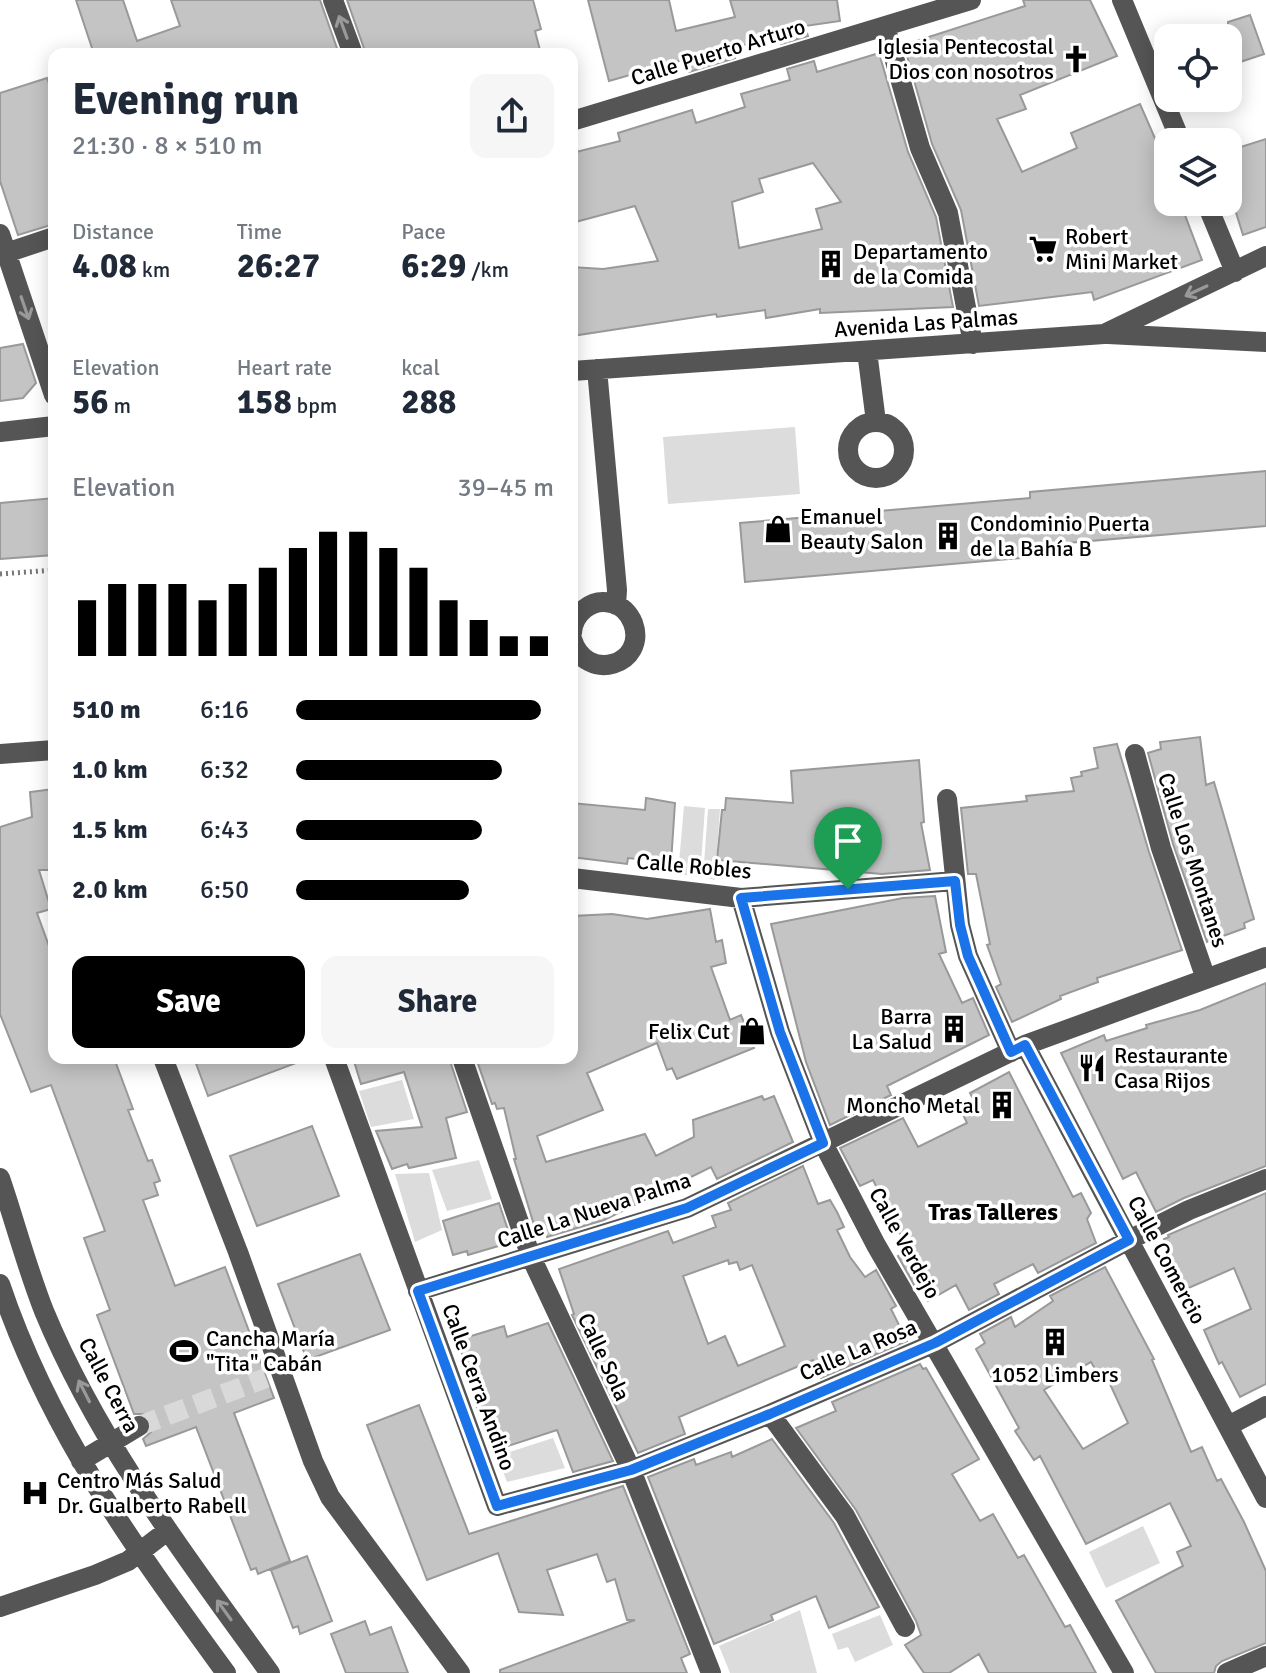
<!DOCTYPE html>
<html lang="en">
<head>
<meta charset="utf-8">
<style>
	body { margin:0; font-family:Signika,sans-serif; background:#f6f6f7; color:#1f2937; height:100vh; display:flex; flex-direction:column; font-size:30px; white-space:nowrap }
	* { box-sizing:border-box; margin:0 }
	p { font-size:26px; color:#747a83 }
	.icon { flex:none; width:44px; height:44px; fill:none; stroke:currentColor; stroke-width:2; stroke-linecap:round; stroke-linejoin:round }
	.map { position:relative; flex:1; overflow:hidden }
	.panel { position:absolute; left:48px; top:48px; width:530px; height:1016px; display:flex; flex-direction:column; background:#fff; border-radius:16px; box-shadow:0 4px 20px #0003 }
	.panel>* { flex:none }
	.tools { position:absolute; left:1154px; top:24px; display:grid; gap:16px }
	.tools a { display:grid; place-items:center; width:88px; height:88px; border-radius:16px; background:#fff; box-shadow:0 4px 20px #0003; font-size:40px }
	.pin { position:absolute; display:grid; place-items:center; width:68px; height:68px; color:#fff; margin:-82px -34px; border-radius:50% 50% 50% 0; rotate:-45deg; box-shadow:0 0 8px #0007 }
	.pin .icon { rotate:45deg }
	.round { display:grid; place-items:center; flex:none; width:84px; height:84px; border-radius:16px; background:#f6f6f7 }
	.overview { display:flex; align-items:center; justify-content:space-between; height:136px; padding:0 24px }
	h1 { font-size:44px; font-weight:700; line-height:60px }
	.figures { display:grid; grid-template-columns:repeat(3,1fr); gap:12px; height:136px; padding:8px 24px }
	.figures div { display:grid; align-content:center }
	.figures b { font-size:34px; font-weight:700 }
	.figures small { font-size:22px; font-weight:400 }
	.figures p { font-size:22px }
	.chart { height:224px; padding:16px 24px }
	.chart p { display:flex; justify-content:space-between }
	.chart svg { width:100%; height:144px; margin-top:8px; stroke:#000; stroke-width:6 }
	.primary-button { display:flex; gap:16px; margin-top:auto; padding:16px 24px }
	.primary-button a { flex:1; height:92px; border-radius:16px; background:#000; color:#fff; font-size:32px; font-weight:700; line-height:92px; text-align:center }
	.primary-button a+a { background:#f6f6f7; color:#1f2937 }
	ul { padding:0 24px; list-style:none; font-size:26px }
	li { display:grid; grid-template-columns:128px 96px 1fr; align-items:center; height:60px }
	li i { height:20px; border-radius:10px; background:#000 }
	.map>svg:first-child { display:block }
</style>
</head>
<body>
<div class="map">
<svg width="1266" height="1673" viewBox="0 0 1266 1673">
	<rect width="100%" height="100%" fill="#fff"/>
	<!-- green -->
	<path fill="#dcdcdc" d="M795,427L800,494L668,504L663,437Z
		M684,806L705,808L700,877L678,874Z
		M708,809H720L715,880L703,877Z
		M402,1080L414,1119L371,1127L359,1091Z
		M479,1160L492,1199L447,1211L432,1170Z
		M429,1173L442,1230L415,1242L395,1174Z
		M553,1438L565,1468L507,1482L497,1456Z
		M1143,1526L1160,1563L1106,1588L1089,1552Z
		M800,1610L817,1673H730L719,1646Z
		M880,1615L893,1645L855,1662L848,1647L838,1650L832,1634Z"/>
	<!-- building -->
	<path fill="#c4c4c4" stroke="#999" stroke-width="2" fill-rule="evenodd" d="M76,0H123L137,41L180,26L171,0H320L339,54H94Z
		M347,0H533L541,29L535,31L541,54H366Z
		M588,0H669L676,31L735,17L730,0H837L840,21L805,26L808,36L781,44L779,35L733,48L735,58L689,72L686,59L609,81Z
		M1023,0H1090L1117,56L1020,95L1026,109L997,119L1022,172L1077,148L1071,133L1140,104L1168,168V202H1180L1202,260L1094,300L1092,292L979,306L961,210L932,144L904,45L1025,6Z
		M1250,15L1264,54L1228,66V22Z
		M879,53L908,152L936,217L953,307L820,313V309L766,318L765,310L717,317L716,314L572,336V267L603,269L658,261L635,206L572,223V153L620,141L618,133L692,110L696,123L745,107L741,94L790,80L787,69L814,61L817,72ZM813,163L841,202L816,209L822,229L739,248L732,202L763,192L759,179Z
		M47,78L54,97V224L18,235L0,181V93Z
		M1266,139V227L1243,235L1228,187V151Z
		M23,344L36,383L23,398L0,401V348Z
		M1266,471V526L1044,545L1045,556L745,582L740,523L1030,498V492Z
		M54,498V555L0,559V503Z
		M1200,737L1206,785L1214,782L1254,919L1244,923L1245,928L1207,942L1173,844L1148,753L1161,749L1160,742Z
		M1117,744L1149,852L1182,950L1097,978L1098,982L1060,996L1061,999L1012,1022L996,987L1001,984L987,945L990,944L976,874H968L961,808L1027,801L1026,796L1074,791L1071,778L1082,776L1081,772L1098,768L1094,748Z
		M919,760L924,822L921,823L930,870L882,874L717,860L722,810H725L726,798L793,803L791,771Z
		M54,789V870H39L51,909L37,913L54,960V1058H114L133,1109L128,1110L148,1161L152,1160L160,1181L154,1183L158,1195L143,1200L175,1286L225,1267L274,1398L234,1413L290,1561L258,1574L256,1568L251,1570L196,1427L146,1446L143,1439L151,1432L150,1420L145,1414H134L97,1315L110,1310L84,1238L105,1231L51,1085L31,1092L0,1014V827L32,817L30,792Z
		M646,798L675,803L671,863L628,858L627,864L572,857V803L645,810Z
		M935,896L946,952L939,954L962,1003L973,998L989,1035L887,1086L891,1095L830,1125L806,1062L771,924L903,898Z
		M710,909L716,942L722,940L726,963L711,967L730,1020L741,1015L754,1048L677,1079L672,1068L667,1070L657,1043L587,1073L603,1110L537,1136L546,1162L645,1134L656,1156L694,1137L693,1120L762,1096L764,1100L774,1096L793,1142L717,1179L711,1167L604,1220L547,1237L546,1234L537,1235L514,1159H516L504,1108L497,1109L495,1103L492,1104L476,1058H572V916L612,914L647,919Z
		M1266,983V1166L1184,1198L1156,1212L1136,1172L1123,1179L1061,1053L1104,1035L1106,1041L1147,1028L1146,1025L1200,1010Z
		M194,1058H303L304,1060L208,1096Z
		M353,1058H449L467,1112L446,1118L456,1158L409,1168L407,1164L392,1169L376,1131L422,1127L404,1072L361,1084Z
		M1009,1072L1073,1197L1081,1193L1091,1213L1087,1219L1096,1243L1038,1273L1033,1264L994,1284L999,1294L969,1310L956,1285L928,1301L921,1290L918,1292L898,1256L908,1250L873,1180L860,1186L840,1148L903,1118L918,1147L967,1123L960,1108L974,1101L970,1093Z
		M312,1126L339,1196L257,1226L230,1156Z
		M803,1166L818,1204L830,1200L837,1212L844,1227L837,1230L850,1257L865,1277L876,1270L896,1306L891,1309L907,1341L821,1378L813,1360L679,1417L685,1434L638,1453L572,1315L574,1314L559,1269L668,1231L673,1243L716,1227L712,1216L731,1210L728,1203ZM728,1260L729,1264L737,1262L740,1270L752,1265L785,1346L738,1366L725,1336L708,1344L683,1276Z
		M1266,1193V1384L1240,1397L1222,1362L1219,1364L1204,1330L1251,1309L1234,1268L1182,1291L1178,1280L1172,1282L1160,1256L1170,1253L1164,1239L1169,1237L1168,1235Z
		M499,1203L512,1242L468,1255L467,1251L453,1255L443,1221Z
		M360,1254L390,1330L307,1360L278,1284Z
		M1105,1267L1154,1359L1152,1360L1191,1452L1202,1447L1217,1481L1221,1479L1244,1522L1266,1571V1643L1222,1661L1216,1666L1214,1673H1156L1116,1601L1183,1566L1177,1552L1191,1546L1170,1503L1086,1544L1040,1456L1034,1460L1015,1431L1019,1428L976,1349L985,1343L980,1334L1011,1317L1015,1327L1053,1301L1050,1296ZM1091,1362L1098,1374L1104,1371L1128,1423L1083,1449L1044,1390Z
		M548,1323L613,1461L573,1472L557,1430L505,1447L491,1409L479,1414L458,1340L504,1326L507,1337Z
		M920,1364L923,1369L926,1368L979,1459L952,1474L980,1521L993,1514L1018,1558L1024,1555L1065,1627L1070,1625L1096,1673H989L979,1654L949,1673H924L905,1645L921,1635L916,1621L856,1510L796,1428L836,1411L832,1402Z
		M419,1405L469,1534L623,1486L690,1654L681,1658L687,1673H500V1670L635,1620H627L615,1579L607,1582L597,1554L547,1570L563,1615L519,1612L498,1553L427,1580L367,1425Z
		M772,1439L834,1523L879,1607L829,1628L816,1596L771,1615L773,1620L714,1644L648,1477L694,1459L696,1465L731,1452L732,1457Z
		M307,1556L332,1621L300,1634L298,1626L293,1628L271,1570Z
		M365,1621L370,1635L391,1627L408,1673H346L331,1634Z"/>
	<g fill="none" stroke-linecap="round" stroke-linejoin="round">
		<!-- minor-tunnel -->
		<path stroke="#d9d9d9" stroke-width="20" stroke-dasharray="20 10" stroke-linecap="butt" d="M139,1426L266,1378"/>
		<!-- path -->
		<path stroke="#777" stroke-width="5" stroke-dasharray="2 4" stroke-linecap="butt" d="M0,574L54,570"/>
		<!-- minor -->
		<path stroke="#555" stroke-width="20" d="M333,0L353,54
			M1122,0L1181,142
			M885,26L920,148L948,213L973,344
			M572,121L971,0
			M1206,202L1235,272
			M0,234L54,395
			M6,253L54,237
			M1108,334L1266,342
			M867,351L876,422
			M597,369L617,590L616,605
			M572,371L1104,334L1266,256
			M848 450a28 28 0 1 1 56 0a28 28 0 1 1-56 0Z
			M0,432L54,426
			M572,633C573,614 591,598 611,603C621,605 629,613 633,623C648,664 586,685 572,639
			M0,754L54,750
			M1135,754L1161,848L1206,979
			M947,799L960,925L968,956L1011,1052
			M572,878L741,898L955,881
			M741,898L780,1032L823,1143L876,1245L1124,1673
			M1025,1045L1266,1498
			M163,1058L238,1252L313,1461L330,1497L460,1673
			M334,1058L497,1506L631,1470L770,1414L935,1343L1129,1240L1189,1210L1266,1179
			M462,1058L531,1257L631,1470L711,1673
			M0,1178C15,1222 27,1268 44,1311C99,1444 187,1558 270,1673
			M0,1284C50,1433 135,1548 226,1673
			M418,1291L687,1208L1025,1045L1266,957
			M770,1414L845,1516L905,1627
			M1228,1426L1266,1406
			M81,1461L139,1426
			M0,1607L95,1575L128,1561L167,1531
			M1227,1673L1266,1656"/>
	</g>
	<!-- one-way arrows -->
	<defs><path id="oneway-shaft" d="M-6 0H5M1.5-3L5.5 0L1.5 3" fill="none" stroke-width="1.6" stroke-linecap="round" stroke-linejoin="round" transform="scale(2)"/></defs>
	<g stroke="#999">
		<use href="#oneway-shaft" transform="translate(343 27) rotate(-110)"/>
		<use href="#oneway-shaft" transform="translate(1196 291) rotate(155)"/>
		<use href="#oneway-shaft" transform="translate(25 308) rotate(71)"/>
		<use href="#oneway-shaft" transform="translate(84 1391) rotate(-117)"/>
		<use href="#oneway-shaft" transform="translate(224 1610) rotate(-126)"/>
	</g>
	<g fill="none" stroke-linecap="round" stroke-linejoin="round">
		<defs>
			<path id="route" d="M955,881L960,925L968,956L1011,1052L1025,1045L1129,1240L935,1343L770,1414L631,1470L497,1506L418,1291L687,1208L823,1143L780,1032L741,898Z"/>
		</defs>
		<!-- route casing -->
		<use href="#route" stroke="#fff" stroke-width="16"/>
		<!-- route -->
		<use href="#route" stroke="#1a73e8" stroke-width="10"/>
	</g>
	<!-- icons -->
	<defs>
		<symbol id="church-bare" viewBox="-9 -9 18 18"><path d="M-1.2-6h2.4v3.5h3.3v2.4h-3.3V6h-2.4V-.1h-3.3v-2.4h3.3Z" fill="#000" stroke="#fff" stroke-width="2.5" paint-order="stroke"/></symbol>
		<symbol id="supermarket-bare" viewBox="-9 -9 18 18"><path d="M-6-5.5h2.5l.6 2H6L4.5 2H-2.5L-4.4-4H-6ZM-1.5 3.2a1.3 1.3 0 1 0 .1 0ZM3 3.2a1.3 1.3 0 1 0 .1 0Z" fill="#000" stroke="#fff" stroke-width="2.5" paint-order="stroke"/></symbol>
		<symbol id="building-bare" viewBox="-9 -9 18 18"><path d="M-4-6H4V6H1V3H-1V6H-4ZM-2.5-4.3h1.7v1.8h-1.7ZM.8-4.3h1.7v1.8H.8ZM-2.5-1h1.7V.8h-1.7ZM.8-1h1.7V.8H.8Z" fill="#000" stroke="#fff" stroke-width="2.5" paint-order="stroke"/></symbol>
		<symbol id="shop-bare" viewBox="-9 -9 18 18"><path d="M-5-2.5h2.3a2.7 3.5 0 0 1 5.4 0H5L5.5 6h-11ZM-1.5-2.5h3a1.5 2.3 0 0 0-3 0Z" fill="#000" stroke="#fff" stroke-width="2.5" paint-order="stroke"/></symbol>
		<symbol id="restaurant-bare" viewBox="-9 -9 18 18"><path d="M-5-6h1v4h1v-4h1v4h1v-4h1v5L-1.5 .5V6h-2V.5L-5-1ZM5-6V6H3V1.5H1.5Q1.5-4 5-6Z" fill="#000" stroke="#fff" stroke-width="2.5" paint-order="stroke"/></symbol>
		<symbol id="stadium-bare" viewBox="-9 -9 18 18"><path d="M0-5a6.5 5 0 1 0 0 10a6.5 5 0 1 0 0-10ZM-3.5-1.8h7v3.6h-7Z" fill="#000" stroke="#fff" stroke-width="2.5" paint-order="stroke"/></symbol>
		<symbol id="hospital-bare" viewBox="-9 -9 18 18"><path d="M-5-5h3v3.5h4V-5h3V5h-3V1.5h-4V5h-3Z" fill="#000" stroke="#fff" stroke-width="2.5" paint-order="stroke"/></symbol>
	</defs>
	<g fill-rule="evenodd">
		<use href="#church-bare" x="1056" y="39" width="40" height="40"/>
		<use href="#supermarket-bare" x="1023" y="229" width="40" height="40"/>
		<use href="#building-bare" x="811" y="244" width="40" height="40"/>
		<use href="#shop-bare" x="758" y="509" width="40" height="40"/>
		<use href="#building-bare" x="928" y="516" width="40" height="40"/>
		<use href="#building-bare" x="934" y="1009" width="40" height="40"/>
		<use href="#shop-bare" x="732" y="1011" width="40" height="40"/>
		<use href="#restaurant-bare" x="1072" y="1048" width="40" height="40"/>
		<use href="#building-bare" x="982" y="1085" width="40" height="40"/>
		<use href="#building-bare" x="1035" y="1322" width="40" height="40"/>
		<use href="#stadium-bare" x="164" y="1331" width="40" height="40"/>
		<use href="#hospital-bare" x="15" y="1473" width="40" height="40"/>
	</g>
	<g text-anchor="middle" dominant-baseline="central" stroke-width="7" stroke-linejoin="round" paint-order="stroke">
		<!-- poi labels -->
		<g font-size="22" fill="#000" stroke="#fff" text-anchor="start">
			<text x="1054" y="46" text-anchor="end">Iglesia Pentecostal<tspan x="1054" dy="25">Dios con nosotros</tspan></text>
			<text x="1065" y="236">Robert<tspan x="1065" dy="25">Mini Market</tspan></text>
			<text x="853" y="251">Departamento<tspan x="853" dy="25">de la Comida</tspan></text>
			<text x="800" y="516">Emanuel<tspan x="800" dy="25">Beauty Salon</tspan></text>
			<text x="970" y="523">Condominio Puerta<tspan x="970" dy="25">de la Bahía B</tspan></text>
			<text x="932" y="1016" text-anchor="end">Barra<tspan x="932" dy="25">La Salud</tspan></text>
			<text x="730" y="1031" text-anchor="end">Felix Cut</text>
			<text x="1114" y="1055">Restaurante<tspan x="1114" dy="25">Casa Rijos</tspan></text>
			<text x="980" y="1105" text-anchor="end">Moncho Metal</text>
			<text x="206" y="1338">Cancha María<tspan x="206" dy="25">"Tita" Cabán</tspan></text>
			<text x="1055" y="1374" text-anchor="middle">1052 Limbers</text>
			<text x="57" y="1480">Centro Más Salud<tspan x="57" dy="25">Dr. Gualberto Rabell</tspan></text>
		</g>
		<!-- street labels -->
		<g font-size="22" fill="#000" stroke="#fff">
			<text transform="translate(718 52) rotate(-17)">Calle Puerto Arturo</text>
			<text transform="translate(926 323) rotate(-4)">Avenida Las Palmas</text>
			<text transform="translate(1193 860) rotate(72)">Calle Los Montanes</text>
			<text transform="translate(694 866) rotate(5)">Calle Robles</text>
			<text transform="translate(594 1210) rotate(-18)">Calle La Nueva Palma</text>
			<text transform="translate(905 1243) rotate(61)">Calle Verdejo</text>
			<text transform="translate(1167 1260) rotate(62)">Calle Comercio</text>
			<text transform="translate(858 1350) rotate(-23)">Calle La Rosa</text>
			<text transform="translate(604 1357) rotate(65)">Calle Sola</text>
			<text transform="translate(109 1385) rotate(62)">Calle Cerra</text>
			<text transform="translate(479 1387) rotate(70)">Calle Cerra Andino</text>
		</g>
		<!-- neighbourhood labels -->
		<g font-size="24" font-weight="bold" fill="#000" stroke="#fff">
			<text x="993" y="1212">Tras Talleres</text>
		</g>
	</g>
</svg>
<div class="tools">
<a><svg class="icon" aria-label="locate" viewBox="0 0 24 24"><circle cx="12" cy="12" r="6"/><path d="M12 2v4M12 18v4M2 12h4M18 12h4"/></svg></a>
<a><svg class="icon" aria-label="layers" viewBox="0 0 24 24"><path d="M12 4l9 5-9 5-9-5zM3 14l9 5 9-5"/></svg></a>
</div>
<div class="pin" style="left:848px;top:889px;background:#1e9e55"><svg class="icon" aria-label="arrive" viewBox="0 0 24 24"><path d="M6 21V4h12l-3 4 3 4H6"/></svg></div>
<section class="panel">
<div class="overview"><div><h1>Evening run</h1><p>21:30 · 8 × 510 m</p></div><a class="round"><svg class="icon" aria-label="share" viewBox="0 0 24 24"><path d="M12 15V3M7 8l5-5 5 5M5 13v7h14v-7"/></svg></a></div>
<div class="figures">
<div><p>Distance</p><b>4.08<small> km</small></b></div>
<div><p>Time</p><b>26:27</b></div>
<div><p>Pace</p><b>6:29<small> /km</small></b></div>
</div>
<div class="figures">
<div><p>Elevation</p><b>56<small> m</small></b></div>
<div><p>Heart rate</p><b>158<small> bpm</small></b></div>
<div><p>kcal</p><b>288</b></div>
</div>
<div class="chart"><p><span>Elevation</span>39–45 m</p>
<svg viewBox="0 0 160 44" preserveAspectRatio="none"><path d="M5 44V27M15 44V22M25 44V22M35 44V22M45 44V27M55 44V22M65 44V17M75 44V11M85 44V6M95 44V6M105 44V11M115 44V17M125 44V27M135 44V33M145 44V38M155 44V38"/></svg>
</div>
<ul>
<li><b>510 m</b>6:16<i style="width:95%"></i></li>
<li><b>1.0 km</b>6:32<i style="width:80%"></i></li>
<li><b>1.5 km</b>6:43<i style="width:72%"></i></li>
<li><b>2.0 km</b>6:50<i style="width:67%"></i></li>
</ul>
<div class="primary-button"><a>Save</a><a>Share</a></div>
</section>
</div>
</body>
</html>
